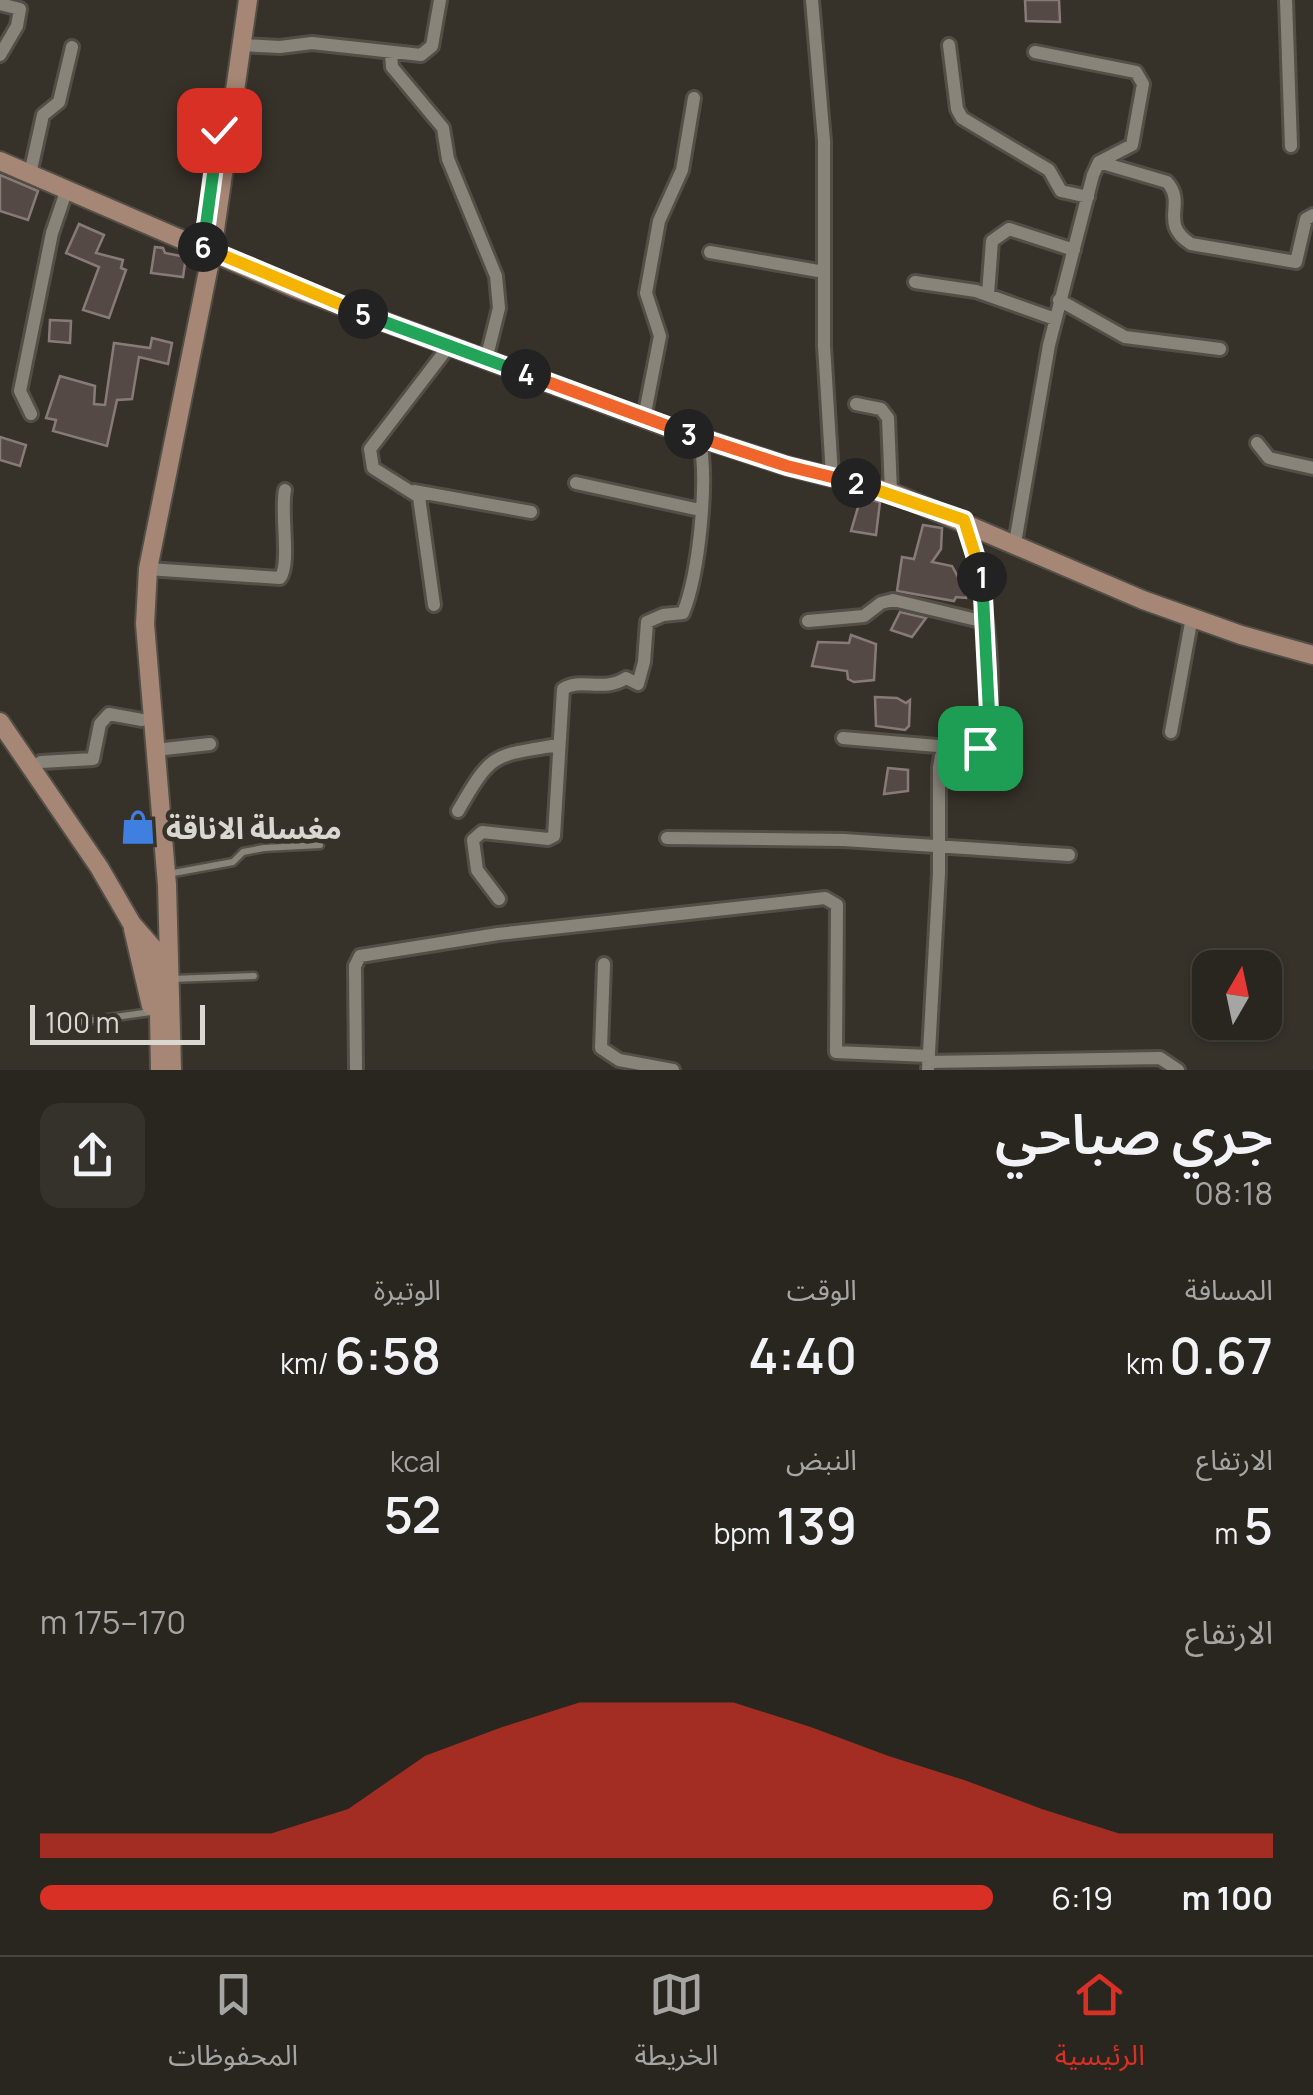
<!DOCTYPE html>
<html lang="ar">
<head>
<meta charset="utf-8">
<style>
	body { margin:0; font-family:Manrope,"Noto Sans Arabic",sans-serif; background:#35322c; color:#f1f3f6; direction:rtl; height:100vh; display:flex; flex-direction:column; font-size:38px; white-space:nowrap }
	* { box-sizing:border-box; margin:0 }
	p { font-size:32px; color:#a5a5a4 }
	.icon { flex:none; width:55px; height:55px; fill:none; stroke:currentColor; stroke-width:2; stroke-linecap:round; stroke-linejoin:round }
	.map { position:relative; height:1070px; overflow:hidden; direction:ltr }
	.details { display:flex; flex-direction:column; background:#29261f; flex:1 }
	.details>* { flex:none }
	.needle { width:65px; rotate:9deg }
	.buttons { position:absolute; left:1192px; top:950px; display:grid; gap:20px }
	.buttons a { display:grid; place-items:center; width:90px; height:90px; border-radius:20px; background:#29261f; box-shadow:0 2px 8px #0004,0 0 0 2px #45433d; font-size:50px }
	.scale { position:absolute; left:30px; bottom:25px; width:175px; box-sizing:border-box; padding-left:10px; border:5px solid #dad7d1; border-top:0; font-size:28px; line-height:35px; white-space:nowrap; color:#dad7d1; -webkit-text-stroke:8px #373229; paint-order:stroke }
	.pin { position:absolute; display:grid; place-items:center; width:85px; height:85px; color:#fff; margin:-42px; border-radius:20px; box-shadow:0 5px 15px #0006 }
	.km { position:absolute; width:50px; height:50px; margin:-25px; border-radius:50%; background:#222; color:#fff; font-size:28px; line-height:50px; text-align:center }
	.round { display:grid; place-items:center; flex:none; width:105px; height:105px; border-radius:20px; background:#35322c }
	.overview { display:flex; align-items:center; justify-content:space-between; height:170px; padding:0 40px }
	h1 { font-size:55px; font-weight:600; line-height:75px }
	.stats { display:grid; grid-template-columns:repeat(3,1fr); gap:15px; height:170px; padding:10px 40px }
	.stats div { display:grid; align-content:center }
	.stats b { font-size:50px; font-weight:600 }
	.stats small { font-size:28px; font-weight:400 }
	.stats p { font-size:28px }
	.chart { height:280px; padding:20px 40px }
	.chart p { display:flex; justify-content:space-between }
	.chart svg { width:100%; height:180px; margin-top:10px; fill:#d93025; opacity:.7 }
	ul { padding:0 40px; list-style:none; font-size:32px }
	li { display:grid; grid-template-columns:160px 120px 1fr; align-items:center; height:75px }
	li i { height:25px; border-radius:12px; background:#d93025 }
	.menu { display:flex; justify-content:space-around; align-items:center; height:140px; border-top:2px solid #45433d; background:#29261f; font-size:28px; color:#a5a5a4 }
	.menu a { display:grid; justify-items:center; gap:5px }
	.menu .active { color:#d93025 }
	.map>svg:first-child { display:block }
</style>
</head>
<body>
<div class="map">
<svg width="1313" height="1070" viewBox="0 0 1313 1070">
	<rect width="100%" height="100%" fill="#373229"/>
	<!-- building -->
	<path fill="#554946" stroke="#887b77" stroke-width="2.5" d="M1025,0H1059L1060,22L1026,21Z
		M0,175L38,191L28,220L0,211Z
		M79,224L104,235L96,253L123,260L121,268L126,270L109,318L83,310L99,267L66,253Z
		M155,247L163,248L165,253L186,257L183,277L151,273Z
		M50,320L71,321L70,343L49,341Z
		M152,338L172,343L168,364L139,357L132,399L117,400L107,446L53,431L56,420L46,418L60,376L95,386L94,404L105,405L114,343L150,348Z
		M0,437L26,445L20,466L0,460Z
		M861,497L880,502L876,535L851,531Z
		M923,525L942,528L941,549L932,562L952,566L958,577L968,579L966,598L956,597L954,601L897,591L902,557L914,559Z
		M900,612L926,618L912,637L891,630Z
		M851,635L876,644L874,680L854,682L848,679L847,671L812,666L818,642L849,643Z
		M875,697L897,698L906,703L910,700L909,726L905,730L876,726Z
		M888,768L908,770V791L884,794Z"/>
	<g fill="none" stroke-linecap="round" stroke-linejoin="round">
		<defs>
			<path id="lane" d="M168,874L233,862L243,852L264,848L320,845
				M171,979L254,976
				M79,1022L151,1012"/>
			<path id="street" d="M812,0L824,141V346L832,476
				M1286,0L1291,146
				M0,4L20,9L17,26L0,55
				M242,45L280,47L312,43L421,55L432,46L440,0
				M949,45L957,109L962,118L1049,170L1061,191L1088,197
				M391,53L392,67L443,128L448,159L496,276L499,308L486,360
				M1099,162L1167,182C1187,204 1158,223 1191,244L1296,262L1306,219L1313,215
				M30,174L43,115L59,102L72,47
				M710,252L824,272
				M915,282L976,291L1055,319
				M988,294L992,241L1009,229L1074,250
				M1059,300L1125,337L1220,349
				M856,404L881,409L888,418L891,492
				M31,414L20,391L52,233L67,189
				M644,418L660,336L646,293L659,221L682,170L694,98
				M1257,443L1269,458L1313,468
				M576,483L700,510
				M414,491L531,512
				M1015,543L1049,345L1093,175L1099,162L1132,145L1143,84L1136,72L1035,52
				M148,569L280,578C291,564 280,512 285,490
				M434,605L419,497L373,468L370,449L449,346
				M808,621L864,616L881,603L893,600L985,622
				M1171,732L1192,617
				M843,738L949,747
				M155,750L210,744
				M30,768L41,762L93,759L100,724L109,714L142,720
				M458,811C492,752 492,756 558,745
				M667,838L844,840L1069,855
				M499,899L477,870L473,840L482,832L548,839L554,836L563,689C580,677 603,693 626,678L638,684L644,662L647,622L663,615L683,613C699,574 709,477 699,437
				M604,964L601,1048L619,1060L673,1070
				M928,1062L1160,1058L1178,1070
				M356,1070L355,966L360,956L498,934L825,898L837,905L836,1052L928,1056
				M928,1070L939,873V768L941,756L949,747L968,752L981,748C1003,696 983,576 965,523"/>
			<path id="secondary" d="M0,161L294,288L670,428L787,466L891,492L1143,600L1241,635L1313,655
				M0,722L99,867L132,924L167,964
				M133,929L151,1006
				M158,956L160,1070
				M172,1070L167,885L145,624L148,569L212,251L248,0"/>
		</defs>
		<!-- lane casing -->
		<use href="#lane" stroke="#534f47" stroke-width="11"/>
		<!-- street casing -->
		<use href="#street" stroke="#534f47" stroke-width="18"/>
		<!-- secondary casing -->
		<use href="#secondary" stroke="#534f47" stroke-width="22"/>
		<!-- lane -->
		<use href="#lane" stroke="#898479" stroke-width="6"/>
		<!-- street -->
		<use href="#street" stroke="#898479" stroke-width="12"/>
		<!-- secondary -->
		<use href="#secondary" stroke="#a68674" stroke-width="18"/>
	</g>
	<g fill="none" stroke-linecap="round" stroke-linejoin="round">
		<defs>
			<path id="split-1" d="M980,748L989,712L982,577"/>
			<path id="split-2" d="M856,483L964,520L982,577"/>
			<path id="split-3" d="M689,434L787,466L856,483"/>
			<path id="split-4" d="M526,374L689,434"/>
			<path id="split-5" d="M363,314L526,374"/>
			<path id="split-6" d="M203,247L363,314"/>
			<path id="split-7" d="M203,247L219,130"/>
		</defs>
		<!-- split-1 casing -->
		<use href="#split-1" stroke="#fff" stroke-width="20"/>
		<!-- split-2 casing -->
		<use href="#split-2" stroke="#fff" stroke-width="20"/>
		<!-- split-3 casing -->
		<use href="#split-3" stroke="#fff" stroke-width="20"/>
		<!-- split-4 casing -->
		<use href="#split-4" stroke="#fff" stroke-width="20"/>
		<!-- split-5 casing -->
		<use href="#split-5" stroke="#fff" stroke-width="20"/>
		<!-- split-6 casing -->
		<use href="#split-6" stroke="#fff" stroke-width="20"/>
		<!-- split-7 casing -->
		<use href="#split-7" stroke="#fff" stroke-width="20"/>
		<!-- split-1 -->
		<use href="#split-1" stroke="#22a559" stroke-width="12"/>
		<!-- split-2 -->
		<use href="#split-2" stroke="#f5b400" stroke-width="12"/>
		<!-- split-3 -->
		<use href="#split-3" stroke="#f0652b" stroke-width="12"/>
		<!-- split-4 -->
		<use href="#split-4" stroke="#f0652b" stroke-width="12"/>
		<!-- split-5 -->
		<use href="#split-5" stroke="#22a559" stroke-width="12"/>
		<!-- split-6 -->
		<use href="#split-6" stroke="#f5b400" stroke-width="12"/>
		<!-- split-7 -->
		<use href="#split-7" stroke="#22a559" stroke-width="12"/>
	</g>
	<!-- icons -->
	<defs>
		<symbol id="shop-bare" viewBox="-9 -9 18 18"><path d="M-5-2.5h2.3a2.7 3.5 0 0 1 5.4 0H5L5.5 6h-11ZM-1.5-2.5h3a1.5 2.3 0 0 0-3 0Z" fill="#3f7fe0" stroke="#373229" stroke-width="2.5" paint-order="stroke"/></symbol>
	</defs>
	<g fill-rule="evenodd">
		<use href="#shop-bare" x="113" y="802" width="50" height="50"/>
	</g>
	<g text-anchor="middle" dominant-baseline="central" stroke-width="9" stroke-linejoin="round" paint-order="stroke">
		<!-- poi labels -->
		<g font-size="30" font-weight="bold" fill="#dad7d1" stroke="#373229" text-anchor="start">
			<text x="166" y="827">مغسلة الاناقة</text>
		</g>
	</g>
</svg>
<div class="buttons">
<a><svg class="needle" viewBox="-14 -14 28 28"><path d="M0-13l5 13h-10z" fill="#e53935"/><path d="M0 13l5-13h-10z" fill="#a5a5a4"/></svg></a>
</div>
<div class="scale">100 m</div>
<div class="pin" style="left:980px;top:748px;background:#1e9e55"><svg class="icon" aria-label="arrive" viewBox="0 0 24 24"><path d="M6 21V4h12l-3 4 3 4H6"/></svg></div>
<div class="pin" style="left:219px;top:130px;background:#d93025"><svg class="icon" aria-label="check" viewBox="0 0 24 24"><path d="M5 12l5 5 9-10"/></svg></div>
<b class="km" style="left:982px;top:577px">1</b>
<b class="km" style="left:856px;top:483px">2</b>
<b class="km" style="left:689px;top:434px">3</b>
<b class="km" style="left:526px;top:374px">4</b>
<b class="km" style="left:363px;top:314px">5</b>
<b class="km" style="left:203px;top:247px">6</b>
</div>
<section class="details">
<div class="overview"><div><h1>جري صباحي</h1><p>08:18</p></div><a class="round"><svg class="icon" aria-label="share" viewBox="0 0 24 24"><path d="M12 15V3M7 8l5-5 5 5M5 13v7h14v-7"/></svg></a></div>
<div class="stats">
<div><p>المسافة</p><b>0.67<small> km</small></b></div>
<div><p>الوقت</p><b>4:40</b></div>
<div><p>الوتيرة</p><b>6:58<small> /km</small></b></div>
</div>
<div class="stats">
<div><p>الارتفاع</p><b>5<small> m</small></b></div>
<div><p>النبض</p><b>139<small> bpm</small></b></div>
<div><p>kcal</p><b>52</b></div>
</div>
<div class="chart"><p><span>الارتفاع</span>170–175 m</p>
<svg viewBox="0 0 160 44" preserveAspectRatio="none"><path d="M0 44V38L10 38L20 38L30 38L40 32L50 19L60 12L70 6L80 6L90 6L100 12L110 19L120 25L130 32L140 38L150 38L160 38V44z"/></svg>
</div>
<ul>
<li><b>100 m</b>6:19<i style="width:100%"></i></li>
</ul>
</section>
<nav class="menu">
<a class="active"><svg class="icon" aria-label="home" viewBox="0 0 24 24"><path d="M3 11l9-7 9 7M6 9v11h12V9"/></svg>الرئيسية</a>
<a><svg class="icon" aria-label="map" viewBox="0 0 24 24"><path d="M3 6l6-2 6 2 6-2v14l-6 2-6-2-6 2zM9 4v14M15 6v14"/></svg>الخريطة</a>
<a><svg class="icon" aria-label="saved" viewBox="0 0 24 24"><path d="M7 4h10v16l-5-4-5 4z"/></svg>المحفوظات</a>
</nav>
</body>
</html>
